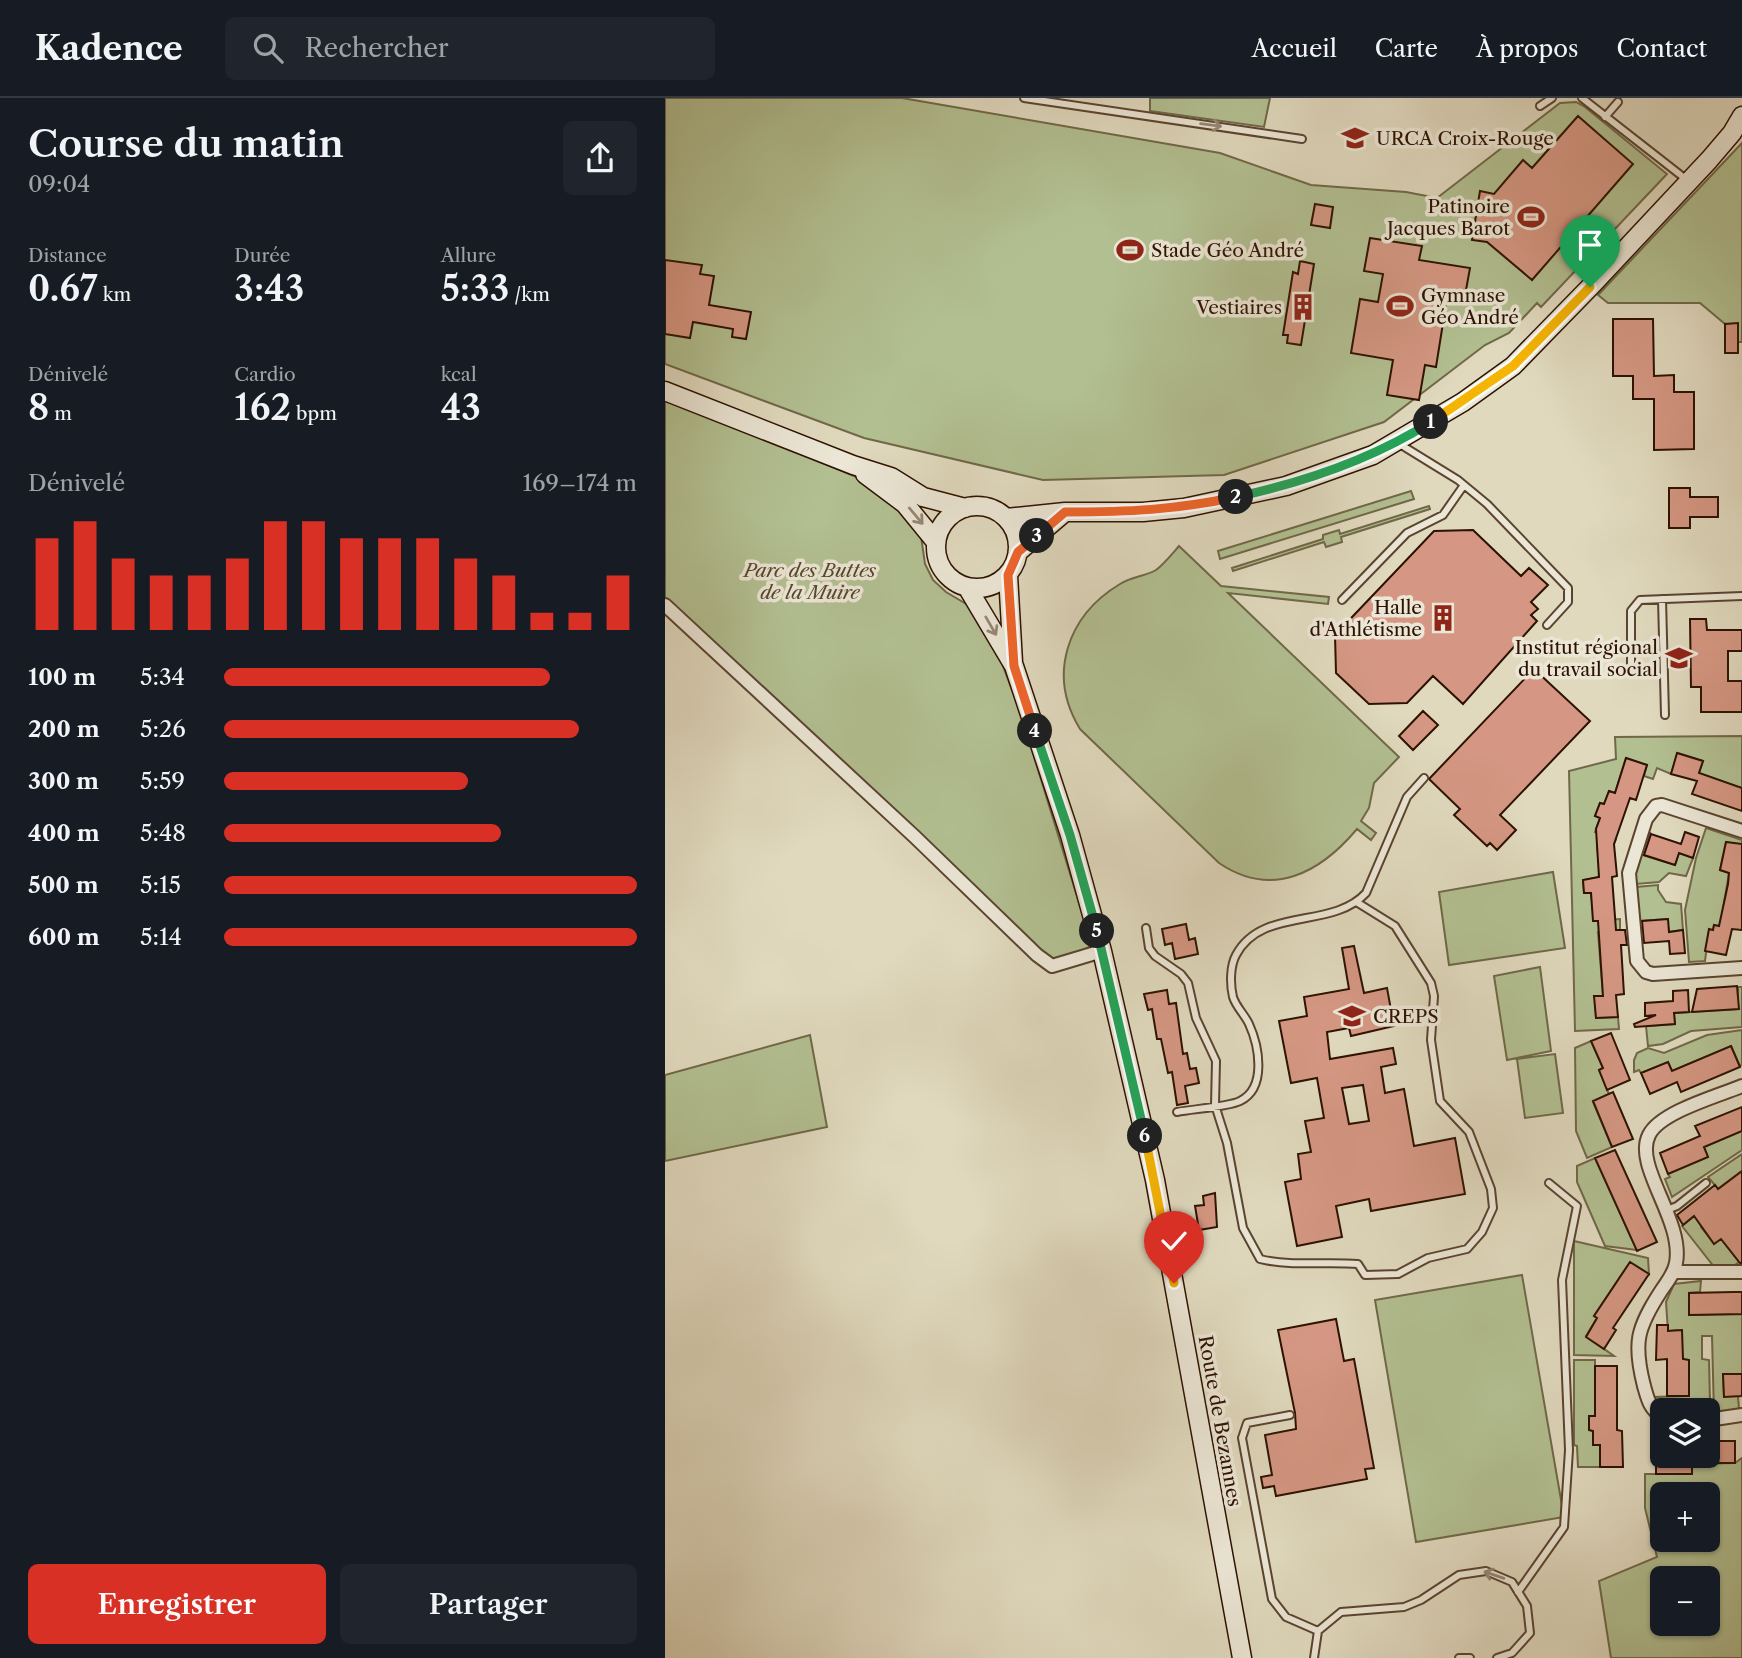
<!DOCTYPE html>
<html lang="fr">
<head>
<meta charset="utf-8">
<style>
	body { margin:0; font-family:"Libre Caslon Text",serif; background:#20242c; color:#f1f3f6; height:100vh; display:flex; flex-direction:column; font-size:26px; white-space:nowrap }
	* { box-sizing:border-box; margin:0 }
	p { font-size:23px; color:#9ea1a6 }
	.icon { flex:none; width:38px; height:38px; fill:none; stroke:currentColor; stroke-width:2; stroke-linecap:round; stroke-linejoin:round }
	.map { position:relative; flex:1; overflow:hidden }
	.side { display:flex; flex-direction:column; background:#171b24; width:665px }
	.side>* { flex:none }
	.controls { position:absolute; left:985px; top:1300px; display:grid; gap:14px }
	.controls a { display:grid; place-items:center; width:70px; height:70px; border-radius:10px; background:#171b24; box-shadow:0 2px 5px #0004; font-size:35px }
	.pin { position:absolute; display:grid; place-items:center; width:60px; height:60px; color:#fff; margin:-72px -30px; border-radius:50% 50% 50% 0; rotate:-45deg; box-shadow:0 0 7px #0007 }
	.pin .icon { rotate:45deg }
	.km { position:absolute; width:35px; height:35px; margin:-18px; border-radius:50%; background:#222; color:#fff; font-size:19px; line-height:35px; text-align:center }
	.round { display:grid; place-items:center; flex:none; width:74px; height:74px; border-radius:10px; background:#20242c }
	.headline { display:flex; align-items:center; justify-content:space-between; height:119px; padding:0 28px }
	h1 { font-size:38px; font-weight:600; line-height:52px }
	.metrics { display:grid; grid-template-columns:repeat(3,1fr); gap:10px; height:119px; padding:7px 28px }
	.metrics div { display:grid; align-content:center }
	.metrics b { font-size:35px; font-weight:600 }
	.metrics small { font-size:19px; font-weight:400 }
	.metrics p { font-size:19px }
	.chart { height:196px; padding:14px 28px }
	.chart p { display:flex; justify-content:space-between }
	.chart svg { width:100%; height:126px; margin-top:7px; stroke:#d93025; stroke-width:6 }
	.button { display:flex; gap:14px; margin-top:auto; padding:14px 28px }
	.button a { flex:1; height:80px; border-radius:10px; background:#d93025; color:#fff; font-size:28px; font-weight:600; line-height:80px; text-align:center }
	.button a+a { background:#20242c; color:#f1f3f6 }
	ul { padding:0 28px; list-style:none; font-size:23px }
	li { display:grid; grid-template-columns:112px 84px 1fr; align-items:center; height:52px }
	li i { height:18px; border-radius:9px; background:#d93025 }
	header { display:flex; align-items:center; gap:42px; box-sizing:border-box; height:98px; padding:0 35px; background:#171b24; border-bottom:2px solid #363941 }
	header strong { font-size:33px }
	nav { display:flex; gap:38px; margin-inline-start:auto; font-size:24px }
	.search { width:490px; height:63px; background:#20242c; display:flex; align-items:center; gap:18px; box-sizing:border-box; padding:0 24px; border-radius:10px; color:#9ea1a6; font-size:26px }
	main { display:flex; flex:1; min-height:0 }
	.map>svg:first-child { display:block }
</style>
</head>
<body>
<header>
<strong>Kadence</strong>
<div class="search"><svg class="icon" aria-label="search" viewBox="0 0 24 24"><circle cx="10" cy="10" r="6"/><path d="M15 15l6 6"/></svg>Rechercher</div>
<nav><a>Accueil</a><a>Carte</a><a>À propos</a><a>Contact</a></nav>
</header>
<main>
<section class="side">
<div class="headline"><div><h1>Course du matin</h1><p>09:04</p></div><a class="round"><svg class="icon" aria-label="share" viewBox="0 0 24 24"><path d="M12 15V3M7 8l5-5 5 5M5 13v7h14v-7"/></svg></a></div>
<div class="metrics">
<div><p>Distance</p><b>0.67<small> km</small></b></div>
<div><p>Durée</p><b>3:43</b></div>
<div><p>Allure</p><b>5:33<small> /km</small></b></div>
</div>
<div class="metrics">
<div><p>Dénivelé</p><b>8<small> m</small></b></div>
<div><p>Cardio</p><b>162<small> bpm</small></b></div>
<div><p>kcal</p><b>43</b></div>
</div>
<div class="chart"><p><span>Dénivelé</span>169–174 m</p>
<svg viewBox="0 0 160 44" preserveAspectRatio="none"><path d="M5 44V12M15 44V6M25 44V19M35 44V25M45 44V25M55 44V19M65 44V6M75 44V6M85 44V12M95 44V12M105 44V12M115 44V19M125 44V25M135 44V38M145 44V38M155 44V25"/></svg>
</div>
<ul>
<li><b>100 m</b>5:34<i style="width:79%"></i></li>
<li><b>200 m</b>5:26<i style="width:86%"></i></li>
<li><b>300 m</b>5:59<i style="width:59%"></i></li>
<li><b>400 m</b>5:48<i style="width:67%"></i></li>
<li><b>500 m</b>5:15<i style="width:100%"></i></li>
<li><b>600 m</b>5:14<i style="width:100%"></i></li>
</ul>
<div class="button"><a>Enregistrer</a><a>Partager</a></div>
</section>
<div class="map">
<svg width="1077" height="1560" viewBox="0 0 1077 1560">
	<rect width="100%" height="100%" fill="#e0d9be"/>
	<filter id="stains"><feTurbulence type="fractalNoise" baseFrequency=".00286" numOctaves="4"/><feColorMatrix values="0 0 0 0 .2 0 0 0 0 .09 0 0 0 0 .02 0 0 0 .5 -.17"/></filter>
	<radialGradient id="worn" r=".72"><stop offset=".6" stop-color="#630" stop-opacity="0"/><stop offset="1" stop-color="#630" stop-opacity=".3"/></radialGradient>
	<!-- green -->
	<path fill="#b2bf91" stroke="#706848" stroke-width="2" fill-rule="evenodd" d="M0,0H237L555,55L646,87L741,94L772,100L895,5L911,4L920,9L1002,76L876,209L872,205L844,235L820,247L719,324L559,377L378,382L199,340L0,266Z
		M485,0H605L599,29L485,13Z
		M1077,45V244H1073V226H1060L1035,205H943L933,197Z
		M0,300L194,380L215,393L255,431L260,466L268,482L281,494L308,510L328,542L354,610L427,847L400,864L382,860L0,503Z
		M746,393L749,401L555,461L553,453Z
		M764,408L765,411L676,439L677,444L661,449L659,444L568,473L567,470L658,441V437L674,432L675,436Z
		M514,448L556,488L664,499L663,506L563,495L734,659L709,685L704,710L696,723L711,735L706,742L692,731C655,775 607,801 554,765L415,631C382,577 402,518 455,486C466,479 481,478 491,472C499,466 507,456 514,448Z
		M1077,638V690L1034,675L1038,663L1013,655L1006,676L992,670L988,681L979,678L982,667L961,660L950,695L944,693L939,706L935,705L930,718L935,720L930,734L951,741L949,746L932,747L933,757H938L934,779L918,782L919,794L926,795L929,823L955,821V832L933,834L938,898L930,899L931,920L953,919L954,931L910,933L904,673L951,661L950,639Z
		M1041,730L1077,742V747L1061,744L1055,772L1064,775L1055,829L1049,827L1048,832H1044L1040,863L1024,864L1020,812L1031,760Z
		M982,735H985L978,757L1010,767L1014,755L1028,760L1021,778L1004,775L994,784L971,786L970,774Z
		M888,774L900,850L784,867L774,794Z
		M993,787V792L1001,804L1016,806L1018,832L1004,834L1002,821L974,823L971,789Z
		M875,869L886,953L842,962L829,878Z
		M1073,889H1077V929L1026,933L998,946L983,948L981,928L1010,926L1009,915L1073,911Z
		M1077,932V967L1075,968L1066,948L1007,973L1003,964L976,975L974,972L969,974V962L972,955L983,950L999,955L1042,937Z
		M145,937L162,1029L0,1063V977Z
		M926,943L938,970L934,972L944,996L928,1004L947,1049L922,1060L911,1033L910,950Z
		M890,956L898,1015L860,1020L852,961Z
		M1077,1033V1052L1007,1099L1000,1081L1005,1079L1003,1076L1043,1059L1039,1049Z
		M1077,1056V1073L1053,1091L1043,1079Z
		M930,1060L972,1152L940,1148L912,1084V1068Z
		M1046,1105L1036,1129L1049,1145L1056,1141L1074,1164L1066,1170H1050L1017,1128Z
		M909,1143L983,1160L984,1176L965,1164L929,1218L932,1220L921,1238L949,1258L909,1257Z
		M857,1177L899,1419L751,1444L710,1202Z
		M1036,1183L1035,1194L1024,1195V1217L1077,1216V1276L1058,1277L1059,1298H1073L1074,1311L1049,1315L1047,1238H1037V1261L1044,1262L1045,1304H1021V1312H998L989,1299L1024,1298V1262L1014,1261L1017,1236L1013,1232L1003,1233L1001,1204L1009,1186Z
		M909,1262H930V1318H924V1332L928,1333V1347H935V1369H913L912,1348L909,1347Z
		M1077,1360V1560H946L934,1483L992,1459L980,1410V1376H1027V1366L1070,1365ZM998,1396H1043V1442H998ZM998,1480H1043V1526H998Z"/>
	<!-- building -->
	<path fill="#d59783" stroke="#2d1200" stroke-width="2" fill-rule="evenodd" d="M913,18L968,66L867,182L822,144L807,142L815,93L829,96L858,62L867,70Z
		M650,106L668,109L665,130L646,127Z
		M705,140L757,148L754,162L805,170L799,203L782,200L771,269L760,267L754,302L722,297L728,262L686,255L695,201L713,204L718,176L699,173Z
		M0,162L37,167L35,176L49,178L44,207L86,214L81,241L67,239L68,231L28,224L25,240L0,236Z
		M635,163L649,166L636,247L622,245L623,237H618L628,174L633,176Z
		M948,221H988L989,278L1009,277V294H1029V351L989,352V301H968V278H948Z
		M1073,225V255H1060V226Z
		M1004,390H1025V399H1053V419H1025V430H1004Z
		M808,432L856,478L864,470L883,487L866,504L873,511L866,517L872,523L798,606L768,578L742,605L704,606L671,575L670,537L769,433Z
		M1025,521H1041L1042,532H1077V553H1063V583H1077V614H1036V589H1026Z
		M869,571L925,623L835,717L851,732L832,752L825,745L822,748L789,717L795,711L764,681Z
		M758,613L773,627L748,652L734,638Z
		M1012,655L1038,663L1034,675L1077,690V713L1027,696L1032,683L1006,676Z
		M961,660L982,667L971,702L965,700L949,746L952,778L947,779L951,832H960L962,847H956L959,896L951,897L953,919L931,920L929,898H938L933,823H928L926,795H919L918,782L934,779L931,731L935,720L930,718L935,705L939,706L944,693L950,695Z
		M1020,734L1034,739L1028,760L1014,755L1010,767L979,757L986,736L1016,746Z
		M1061,744L1077,746V832L1067,831L1061,857L1040,853L1044,831L1048,832L1049,827L1054,828L1063,786L1064,775L1055,772Z
		M1003,821L1004,834L1018,832L1020,855L1005,856L1004,843L979,845L977,823Z
		M521,826L524,842L530,840L533,856L510,861L507,845L500,847L497,831Z
		M689,848L699,895L722,890L729,928L686,938L684,930L662,934L665,961L728,950L731,966L716,969L720,995L739,991L749,1048L790,1040L800,1096L706,1113L704,1101L671,1108L677,1139L632,1148L620,1084L636,1081L633,1056L646,1054L640,1023L659,1020L652,980L626,985L614,923L642,918L639,899L684,891L677,850ZM698,987L704,1023L684,1026L677,990Z
		M1072,888L1074,911L1027,914L1032,891Z
		M502,892L504,906L511,905L518,956L522,955L525,971L531,970L534,985L520,988L523,1005L512,1007L507,974L503,975L496,941H492L487,911L483,912L479,896Z
		M1023,892L1024,914L1009,915L1010,926L970,929L969,926L991,917L980,918V905L1008,903V893Z
		M946,935L965,982L942,992L934,972L938,970L926,943Z
		M1066,948L1075,969L1016,994L1012,984L985,996L976,975L1003,964L1007,973Z
		M948,994L968,1041L947,1049L928,1003Z
		M1077,1009V1033L1039,1049L1043,1059L1003,1076L995,1055L1035,1038L1030,1028Z
		M950,1052L992,1144L972,1153L930,1060Z
		M1077,1073V1165H1075L1056,1141L1049,1146L1029,1118L1018,1127L1012,1117L1050,1087L1053,1091Z
		M550,1095L552,1129L534,1132L530,1108L539,1107L538,1098Z
		M965,1164L984,1176L948,1230L951,1232L939,1251L921,1239L932,1220L929,1218Z
		M1068,1194H1077V1216L1024,1217V1195Z
		M671,1221L679,1263L689,1261L709,1370L700,1371L702,1381L611,1398L609,1388L598,1390L596,1379L607,1377L600,1337L631,1331L630,1315L613,1232Z
		M992,1227H1003V1233L1017,1232L1018,1261L1024,1262V1298H1002V1261L991,1262Z
		M930,1268H952V1332L957,1333L958,1369H935V1347H928V1333L924,1332V1318H930Z
		M1058,1276H1077V1298L1059,1299Z
		M1043,1343H1070V1365H1043Z
		M991,1358H1027V1376H991Z"/>
	<g fill="none" stroke-linecap="round" stroke-linejoin="round">
		<defs>
			<path id="lane" d="M359,0L637,41
				M917,0L1022,82
				M875,8L887,0
				M940,19L953,4
				M733,345L793,382L822,406L903,490V504L882,527
				M997,501L1000,617
				M677,502L742,435L778,417L799,387
				M966,575V513L975,502L1077,498
				M481,830L484,850L490,858L516,876L523,885L531,920L551,963L550,1007L562,1045L578,1130L595,1161C628,1169 659,1163 693,1166L700,1177L733,1176L763,1160L802,1151L817,1134L828,1110L826,1091L804,1034L775,1003L766,942L769,898L766,885L730,828L693,805
				M512,1014C527,1011 563,1009 575,1003C602,990 594,948 584,926C580,917 571,909 568,899C565,886 565,868 571,857C597,808 667,832 701,795L742,699L759,680
				M1002,1112L1012,1108L1041,1085
				M625,1317L582,1325L577,1340L607,1501L621,1519L653,1533
				M853,1494L899,1429L904,1352L897,1182L912,1108L884,1085
				M649,1560L653,1533L676,1514L739,1509L756,1502L794,1477L821,1473L847,1484L862,1508L865,1535L847,1555L832,1560
				M794,1560H805"/>
			<path id="street" d="M0,507L250,739L372,857L387,868L437,853
				M1077,733L997,707L991,708L981,721L964,775L972,863L981,874L988,876L1077,870
				M1009,1174H1077
				M998,1319C985,1312 983,1302 979,1288C968,1245 972,1230 996,1193C1002,1184 1009,1176 1011,1165C1019,1122 968,1068 984,1037C995,1014 1053,998 1077,988
				M1043,1322L1077,1317"/>
			<path id="secondary" d="M0,293L188,367L226,379L258,399L300,410
				M200,376L240,406L271,444
				M271 449a41 41 0 1 1 82 0a41 41 0 1 1-82 0Z
				M341,420L400,414H478L519,410L621,388L708,357L798,304L848,268L925,189L1044,62L1067,35L1077,18
				M353,454L400,414
				M343,477L348,564
				M302,489L349,568L405,737L437,853L490,1082L577,1560"/>
		</defs>
		<!-- lane casing -->
		<use href="#lane" stroke="#5a4430" stroke-width="10"/>
		<!-- street casing -->
		<use href="#street" stroke="#5a4430" stroke-width="16"/>
		<!-- secondary casing -->
		<use href="#secondary" stroke="#2d1200" stroke-width="21"/>
		<!-- lane -->
		<use href="#lane" stroke="#ebe6d5" stroke-width="6"/>
		<!-- street -->
		<use href="#street" stroke="#ebe6d5" stroke-width="12"/>
		<!-- secondary -->
		<use href="#secondary" stroke="#ebe6d5" stroke-width="18"/>
	</g>
	<!-- one-way arrows -->
	<defs><path id="oneway-shaft" d="M-6 0H5M1.5-3L5.5 0L1.5 3" fill="none" stroke-width="1.6" stroke-linecap="round" stroke-linejoin="round" transform="scale(1.75)"/></defs>
	<g stroke="#968775">
		<use href="#oneway-shaft" transform="translate(546 27) rotate(7)"/>
		<use href="#oneway-shaft" transform="translate(251 418) rotate(50)"/>
		<use href="#oneway-shaft" transform="translate(326 528) rotate(60)"/>
		<use href="#oneway-shaft" transform="translate(829 1477) rotate(-161)"/>
	</g>
	<g fill="none" stroke-linecap="round" stroke-linejoin="round">
		<defs>
			<path id="split-1" d="M766,324L848,268L925,189"/>
			<path id="split-2" d="M571,399C640,384 706,362 766,324"/>
			<path id="split-3" d="M372,438L400,414C463,414 510,412 571,399"/>
			<path id="split-4" d="M370,633L349,568L343,477L353,454L372,438"/>
			<path id="split-5" d="M370,633L405,737L432,833"/>
			<path id="split-6" d="M432,833L480,1038"/>
			<path id="split-7" d="M480,1038L509,1185"/>
		</defs>
		<!-- split-1 casing -->
		<use href="#split-1" stroke="#fff" stroke-width="14"/>
		<!-- split-2 casing -->
		<use href="#split-2" stroke="#fff" stroke-width="14"/>
		<!-- split-3 casing -->
		<use href="#split-3" stroke="#fff" stroke-width="14"/>
		<!-- split-4 casing -->
		<use href="#split-4" stroke="#fff" stroke-width="14"/>
		<!-- split-5 casing -->
		<use href="#split-5" stroke="#fff" stroke-width="14"/>
		<!-- split-6 casing -->
		<use href="#split-6" stroke="#fff" stroke-width="14"/>
		<!-- split-7 casing -->
		<use href="#split-7" stroke="#fff" stroke-width="14"/>
		<!-- split-1 -->
		<use href="#split-1" stroke="#f5b400" stroke-width="9"/>
		<!-- split-2 -->
		<use href="#split-2" stroke="#22a559" stroke-width="9"/>
		<!-- split-3 -->
		<use href="#split-3" stroke="#f0652b" stroke-width="9"/>
		<!-- split-4 -->
		<use href="#split-4" stroke="#f0652b" stroke-width="9"/>
		<!-- split-5 -->
		<use href="#split-5" stroke="#22a559" stroke-width="9"/>
		<!-- split-6 -->
		<use href="#split-6" stroke="#22a559" stroke-width="9"/>
		<!-- split-7 -->
		<use href="#split-7" stroke="#f5b400" stroke-width="9"/>
	</g>
	<!-- icons -->
	<defs>
		<symbol id="university-bare" viewBox="-9 -9 18 18"><path d="M0-5L7-2L0 1L-7-2ZM-4 1L0 2.5L4 1V4Q0 6-4 4Z" fill="#8f2418" stroke="#ebe6d5" stroke-width="2.5" paint-order="stroke"/></symbol>
		<symbol id="stadium-bare" viewBox="-9 -9 18 18"><path d="M0-5a6.5 5 0 1 0 0 10a6.5 5 0 1 0 0-10ZM-3.5-1.8h7v3.6h-7Z" fill="#8f2418" stroke="#ebe6d5" stroke-width="2.5" paint-order="stroke"/></symbol>
		<symbol id="building-bare" viewBox="-9 -9 18 18"><path d="M-4-6H4V6H1V3H-1V6H-4ZM-2.5-4.3h1.7v1.8h-1.7ZM.8-4.3h1.7v1.8H.8ZM-2.5-1h1.7V.8h-1.7ZM.8-1h1.7V.8H.8Z" fill="#8f2418" stroke="#ebe6d5" stroke-width="2.5" paint-order="stroke"/></symbol>
	</defs>
	<g fill-rule="evenodd">
		<use href="#university-bare" x="671" y="21" width="38" height="38"/>
		<use href="#stadium-bare" x="847" y="100" width="38" height="38"/>
		<use href="#stadium-bare" x="446" y="133" width="38" height="38"/>
		<use href="#stadium-bare" x="716" y="189" width="38" height="38"/>
		<use href="#building-bare" x="619" y="190" width="38" height="38"/>
		<use href="#building-bare" x="759" y="501" width="38" height="38"/>
		<use href="#university-bare" x="995" y="541" width="38" height="38"/>
		<use href="#university-bare" x="668" y="899" width="38" height="38"/>
	</g>
	<g text-anchor="middle" dominant-baseline="central" stroke-width="7" stroke-linejoin="round" paint-order="stroke">
		<!-- poi labels -->
		<g font-size="19" fill="#2d1200" stroke="#ebe6d5" text-anchor="start">
			<text x="711" y="40">URCA Croix-Rouge</text>
			<text x="845" y="108" text-anchor="end">Patinoire<tspan x="845" dy="22">Jacques Barot</tspan></text>
			<text x="486" y="152">Stade Géo André</text>
			<text x="756" y="197">Gymnase<tspan x="756" dy="22">Géo André</tspan></text>
			<text x="617" y="209" text-anchor="end">Vestiaires</text>
			<text x="757" y="509" text-anchor="end">Halle<tspan x="757" dy="22">d'Athlétisme</tspan></text>
			<text x="993" y="549" text-anchor="end">Institut régional<tspan x="993" dy="22">du travail social</tspan></text>
			<text x="708" y="918">CREPS</text>
		</g>
		<!-- park labels -->
		<g font-size="19" font-style="italic" fill="#55462c" stroke="#ebe6d5">
			<text x="145" y="472">Parc des Buttes<tspan x="145" dy="22">de la Muire</tspan></text>
		</g>
		<!-- street labels -->
		<g font-size="19" fill="#2d1200" stroke="#ebe6d5">
			<text transform="translate(555 1323) rotate(80)">Route de Bezannes</text>
		</g>
	</g>
	<rect width="100%" height="100%" filter="url(#stains)"/>
	<rect width="100%" height="100%" fill="url(#worn)"/>
</svg>
<div class="controls">
<a><svg class="icon" aria-label="layers" viewBox="0 0 24 24"><path d="M12 4l9 5-9 5-9-5zM3 14l9 5 9-5"/></svg></a>
<a>+</a>
<a>−</a>
</div>
<div class="pin" style="left:925px;top:189px;background:#1e9e55"><svg class="icon" aria-label="arrive" viewBox="0 0 24 24"><path d="M6 21V4h12l-3 4 3 4H6"/></svg></div>
<div class="pin" style="left:509px;top:1185px;background:#d93025"><svg class="icon" aria-label="check" viewBox="0 0 24 24"><path d="M5 12l5 5 9-10"/></svg></div>
<b class="km" style="left:766px;top:324px">1</b>
<b class="km" style="left:571px;top:399px">2</b>
<b class="km" style="left:372px;top:438px">3</b>
<b class="km" style="left:370px;top:633px">4</b>
<b class="km" style="left:432px;top:833px">5</b>
<b class="km" style="left:480px;top:1038px">6</b>
</div>
</main>
</body>
</html>
